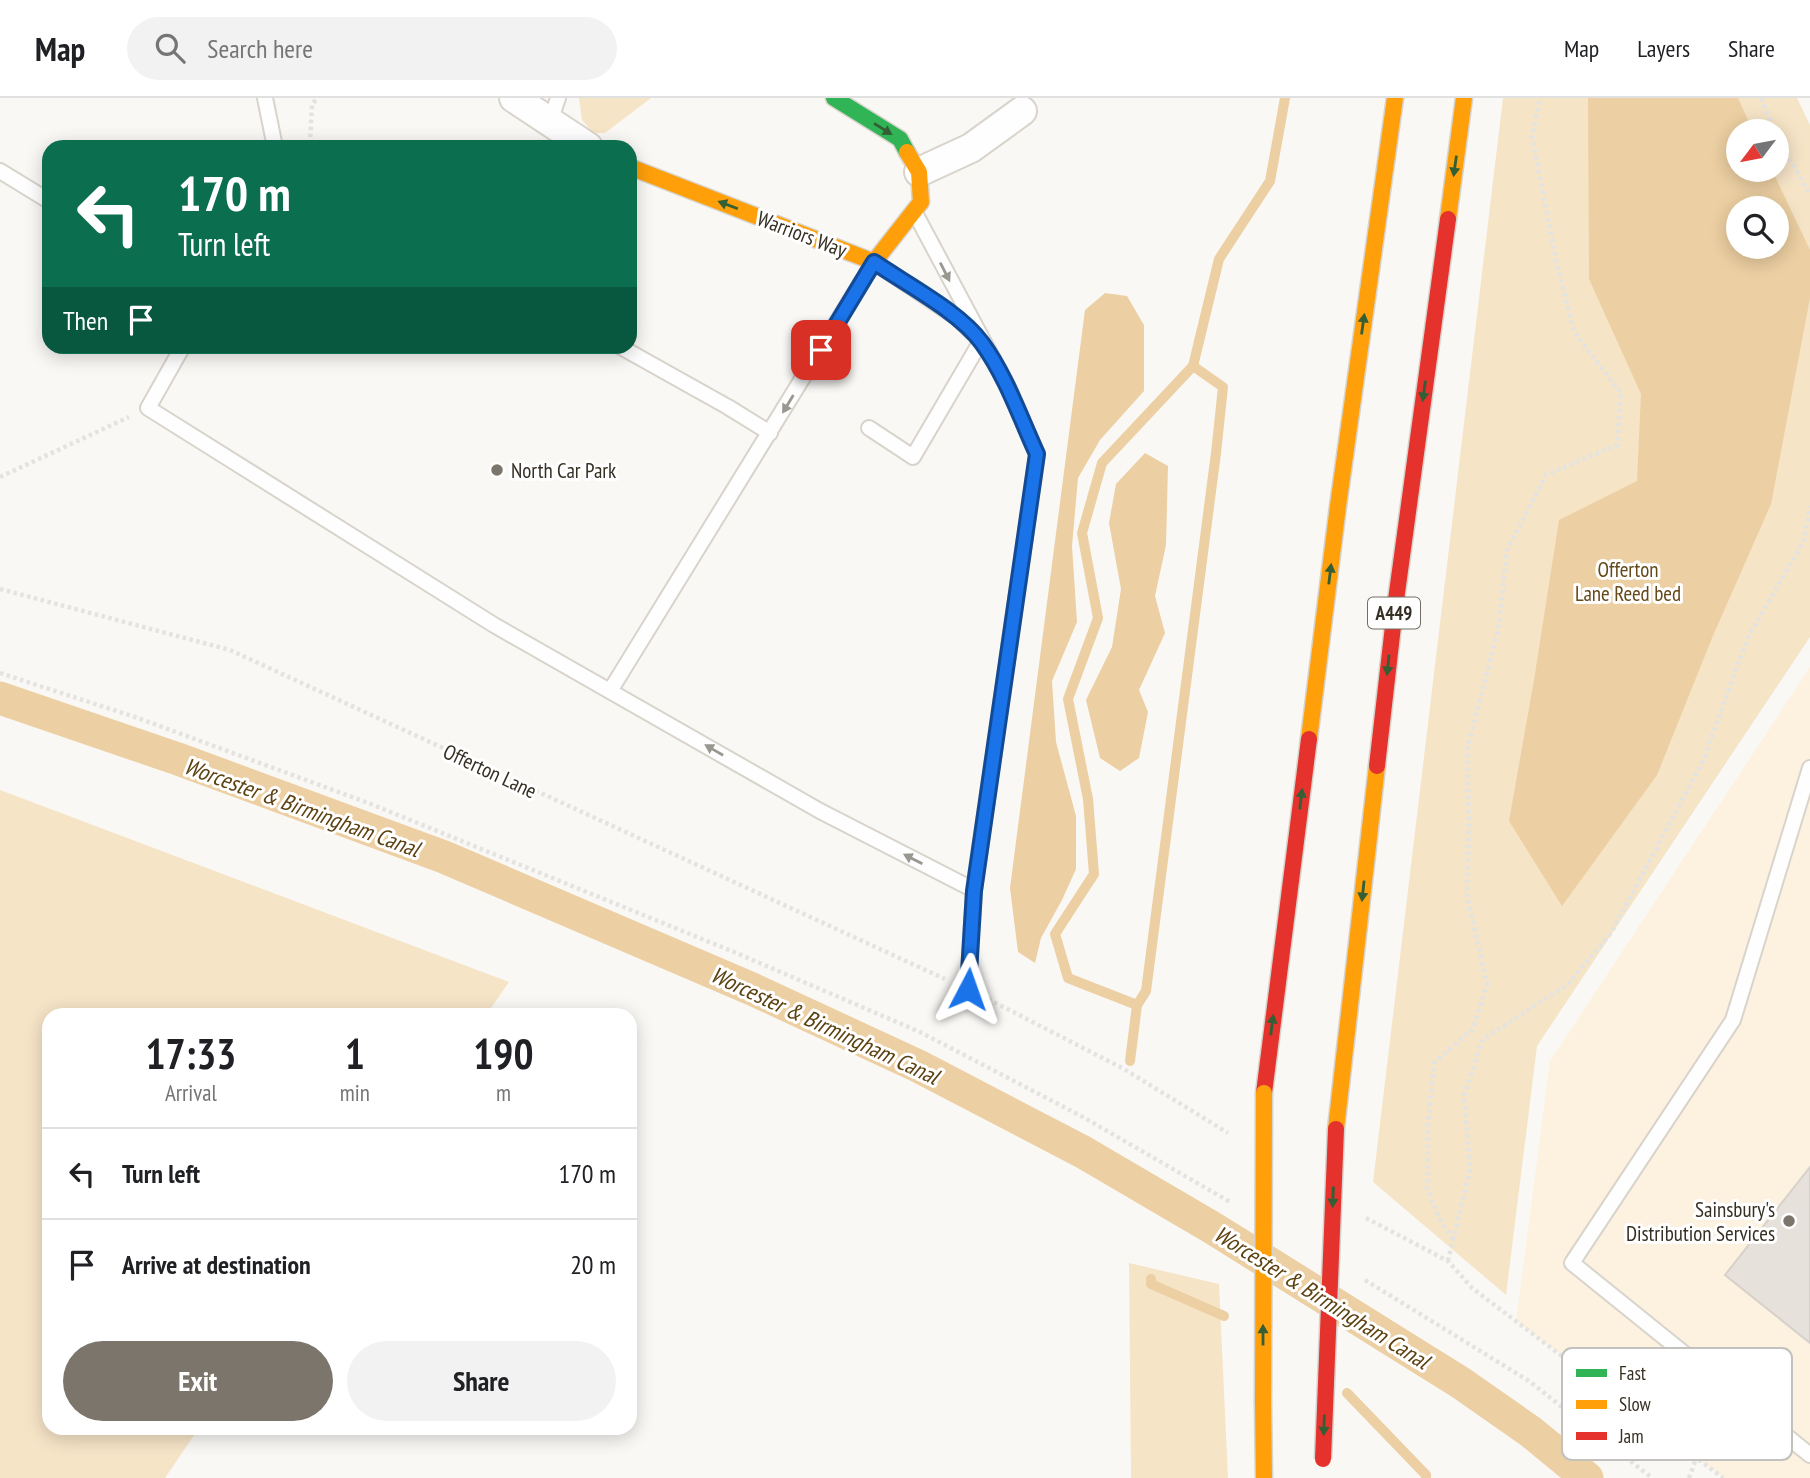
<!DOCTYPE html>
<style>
body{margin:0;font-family:"PT Sans Narrow",sans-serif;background:#f2f2f2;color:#202124;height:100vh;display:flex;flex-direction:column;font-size:26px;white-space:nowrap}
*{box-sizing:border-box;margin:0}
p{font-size:23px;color:#757577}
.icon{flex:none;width:38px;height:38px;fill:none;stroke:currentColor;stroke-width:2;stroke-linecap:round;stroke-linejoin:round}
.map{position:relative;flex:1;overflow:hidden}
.panel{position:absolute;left:42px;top:910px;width:595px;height:427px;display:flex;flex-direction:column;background:#fff;border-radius:21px;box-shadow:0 4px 18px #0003}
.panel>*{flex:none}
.hud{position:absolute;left:42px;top:42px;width:595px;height:214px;border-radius:21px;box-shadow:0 4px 18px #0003;background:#0b6e4f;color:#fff;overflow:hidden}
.needle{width:46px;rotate:238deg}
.controls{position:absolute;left:1726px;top:21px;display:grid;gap:14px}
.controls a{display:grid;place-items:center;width:63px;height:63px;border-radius:50%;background:#fff;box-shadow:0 4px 18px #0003;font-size:35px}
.pin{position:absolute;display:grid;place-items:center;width:60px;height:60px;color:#fff;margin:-30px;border-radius:14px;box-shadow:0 4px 10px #0006}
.me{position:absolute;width:77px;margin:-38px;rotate:4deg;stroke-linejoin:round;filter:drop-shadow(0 0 5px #0008)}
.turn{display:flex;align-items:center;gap:24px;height:147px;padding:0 21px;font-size:32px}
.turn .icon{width:91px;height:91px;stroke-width:2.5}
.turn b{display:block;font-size:49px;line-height:60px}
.then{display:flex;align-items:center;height:66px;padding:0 21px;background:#0003;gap:14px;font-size:26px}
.eta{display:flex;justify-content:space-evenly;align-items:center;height:119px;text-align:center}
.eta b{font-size:42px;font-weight:700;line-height:49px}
.action{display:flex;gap:14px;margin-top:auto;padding:14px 21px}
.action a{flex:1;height:80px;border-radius:42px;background:#7b756c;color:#fff;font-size:28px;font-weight:700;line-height:80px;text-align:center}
.action a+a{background:#f2f2f2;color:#202124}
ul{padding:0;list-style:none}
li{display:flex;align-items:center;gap:21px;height:91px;padding:0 21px;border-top:2px solid #e0e0e0}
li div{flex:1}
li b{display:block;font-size:26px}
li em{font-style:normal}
header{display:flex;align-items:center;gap:42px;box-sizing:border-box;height:98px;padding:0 35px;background:#fff;border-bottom:2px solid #e0e0e0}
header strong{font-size:33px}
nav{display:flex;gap:38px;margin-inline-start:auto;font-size:24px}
.search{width:490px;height:63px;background:#f2f2f2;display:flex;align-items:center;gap:18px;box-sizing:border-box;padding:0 24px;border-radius:38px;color:#757577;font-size:26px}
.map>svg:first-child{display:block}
</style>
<header>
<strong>Map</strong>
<div class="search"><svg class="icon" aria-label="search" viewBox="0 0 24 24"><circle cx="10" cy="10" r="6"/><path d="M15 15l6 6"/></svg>Search here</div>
<nav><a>Map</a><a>Layers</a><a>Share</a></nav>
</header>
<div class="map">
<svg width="1810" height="1380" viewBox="0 0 1810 1380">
<rect width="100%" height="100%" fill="#faf8f5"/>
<path fill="#fdf1e0" d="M1810,569V1380H1723L1516,1223L1550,963Z"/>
<g fill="#f6e4c7" fill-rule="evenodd">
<path d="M579,0H651L605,35H593L582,22Z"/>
<path d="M1503,0H1797L1810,27V539L1537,948L1506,1197L1373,1084ZM1738,33H1776V72H1738ZM1738,110H1776V149H1738Z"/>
<path d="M0,692L509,884L486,917H49V1330H199L165,1380H0Z"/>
<path d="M1129,1165L1219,1186L1228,1380H1131Z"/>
</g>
<g fill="#eccfa2" fill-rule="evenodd">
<path d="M1588,0H1738L1753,33H1738V72H1772L1810,152V200L1771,406L1712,540L1657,677L1562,808L1509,723L1534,582L1559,422L1637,383L1641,296L1589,181ZM1738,110H1776V149H1738Z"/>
<path d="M1105,195L1127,198L1144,227V293L1100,342L1078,380L1072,448L1077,524L1052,583L1056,644L1076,718V771L1062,802L1041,840L1035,865L1018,854L1010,790L1085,212Z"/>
<path d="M1145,355L1168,368L1166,447L1155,498L1165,535L1139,592L1148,614L1139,660L1120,673L1100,660L1086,602L1112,549L1121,491L1109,425L1116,386Z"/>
</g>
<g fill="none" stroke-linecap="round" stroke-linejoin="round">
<g stroke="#eccfa2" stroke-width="10">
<path d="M1137,907L1146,893L1216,355L1223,289L1193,268"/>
<path d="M1130,963L1137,907L1068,880L1055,836L1094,776L1088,701L1068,601L1098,520L1082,435L1102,365L1193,268L1219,161L1270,83L1285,0"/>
<path d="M1151,1181V1186L1224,1218"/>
<path d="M1347,1295L1426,1377V1380"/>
</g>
<path stroke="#eccfa2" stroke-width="33" d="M0,600L178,661L444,759L752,891L918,968L1083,1054L1211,1129L1461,1285L1531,1334L1587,1380"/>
</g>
<path fill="#e6e1da" stroke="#d6d1ca" stroke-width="2" d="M1810,1069V1245L1725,1177Z"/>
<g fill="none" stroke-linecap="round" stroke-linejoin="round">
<g stroke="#d8d4cc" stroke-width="18">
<g id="lane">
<path d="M265,0L275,49"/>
<path d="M550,24L558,0"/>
<path d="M0,73L49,103"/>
<path d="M915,115L1009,291L1037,356L974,792L968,891"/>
<path d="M183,248L148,310L494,527L820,713L974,792"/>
<path d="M619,248L728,309L770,335"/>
<path d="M869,330L913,359L981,243"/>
<path d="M610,593L874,164L956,219L973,235"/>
<path d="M1810,670L1733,922L1572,1165L1810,1357"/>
</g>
</g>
<g stroke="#d8d4cc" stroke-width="32">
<g id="street">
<path d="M514,0L588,49"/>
<path d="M919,74L971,50L1022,13"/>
</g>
</g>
<g stroke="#d8d4cc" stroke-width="19">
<path id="fast" d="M834,0L900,41L907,54"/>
</g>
<g stroke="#d8d4cc" stroke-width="19">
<g id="slow">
<path d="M630,69L874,164L921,104L919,74L907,54"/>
<path d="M1448,121L1464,0"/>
<path d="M1309,641L1338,408L1395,0"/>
<path d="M1336,1031L1377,668"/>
<path d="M1263,1305L1264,1380"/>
</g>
</g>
<g stroke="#d8d4cc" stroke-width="19">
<g id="jam">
<path d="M1377,668L1396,502L1448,121"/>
<path d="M1264,995L1309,641"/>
</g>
</g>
<g stroke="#e3e3e1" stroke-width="4.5" stroke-dasharray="3.5 3.5" stroke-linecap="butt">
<path d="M1761,0L1775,33"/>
<path d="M1776,36L1810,97"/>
<path d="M295,45H310L312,6L318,0"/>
<path d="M0,379L129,319"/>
<path d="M0,491L230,552L945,881"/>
<path d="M0,575L138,620L371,706L734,854L920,934L1083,1019L1230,1104"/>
<path d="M988,901L1124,971L1228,1035"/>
<path d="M1366,1120L1448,1163L1472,1190L1723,1380"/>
<path d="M1453,1141L1441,1124L1427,1091L1428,1027L1434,965L1473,931L1487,886L1467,798L1469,723L1467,651L1498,533L1507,452L1546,377L1617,347L1621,295L1574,234L1556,162L1532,39L1540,0"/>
<path d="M1448,1163L1470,1071L1464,997L1483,941L1567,887L1611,835L1703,663L1747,541L1804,443L1810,408"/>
<path d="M1365,1182L1529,1283L1652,1380"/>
<path d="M1689,1380L1697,1358"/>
</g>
<use href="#lane" stroke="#fefefe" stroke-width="14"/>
<use href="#street" stroke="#fefefe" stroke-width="28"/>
<use href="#fast" stroke="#30b455" stroke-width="16"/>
<use href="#slow" stroke="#ff9f0a" stroke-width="16"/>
<use href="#jam" stroke="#e5322d" stroke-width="16"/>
<g stroke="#d5d3cf" stroke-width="19" stroke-linecap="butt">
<path id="slow-bridge" d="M1263,1305L1264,995"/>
</g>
<g stroke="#d5d3cf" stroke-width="19" stroke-linecap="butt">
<path id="jam-bridge" d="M1323,1361L1336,1031"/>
</g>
<use href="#slow-bridge" stroke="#ff9f0a" stroke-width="16"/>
<use href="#jam-bridge" stroke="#e5322d" stroke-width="16"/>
</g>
<defs><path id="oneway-solid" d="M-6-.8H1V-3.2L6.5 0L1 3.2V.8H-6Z" transform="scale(1.75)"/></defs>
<g fill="#345e34">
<use href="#oneway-solid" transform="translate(883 31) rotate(32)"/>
<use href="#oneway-solid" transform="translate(1455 68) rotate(98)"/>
<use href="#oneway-solid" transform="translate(728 107) rotate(-159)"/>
<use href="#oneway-solid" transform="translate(1363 226) rotate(-82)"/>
<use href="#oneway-solid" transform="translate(1424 293) rotate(98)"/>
<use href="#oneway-solid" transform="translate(1330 476) rotate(-83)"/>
<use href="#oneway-solid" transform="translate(1388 567) rotate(96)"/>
<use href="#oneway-solid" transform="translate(1301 701) rotate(-83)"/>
<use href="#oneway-solid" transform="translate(1363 793) rotate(96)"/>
<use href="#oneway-solid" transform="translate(1272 927) rotate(-83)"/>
<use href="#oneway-solid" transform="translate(1333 1099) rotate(92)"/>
<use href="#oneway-solid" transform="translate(1263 1237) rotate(-90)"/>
<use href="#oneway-solid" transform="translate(1324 1327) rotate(92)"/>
</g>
<g fill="#9a9690">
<use href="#oneway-solid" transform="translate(945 174) rotate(63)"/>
<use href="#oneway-solid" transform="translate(788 306) rotate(121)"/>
<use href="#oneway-solid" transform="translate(714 652) rotate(-150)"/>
<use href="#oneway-solid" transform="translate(913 761) rotate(-153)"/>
</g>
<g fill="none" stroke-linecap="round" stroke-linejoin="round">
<g stroke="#114b97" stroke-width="18">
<path id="route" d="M821,252L874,164C906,186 960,214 982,245C1006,278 1020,319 1037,356L974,793L968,891"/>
</g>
<use href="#route" stroke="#1a73e8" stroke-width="12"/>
</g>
<g fill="#7b756c" stroke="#fff" stroke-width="2.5">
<circle cx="497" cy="372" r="7"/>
<circle cx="1789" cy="1123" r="7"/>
</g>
<g text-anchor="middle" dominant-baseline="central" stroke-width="6" stroke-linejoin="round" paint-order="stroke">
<rect fill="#fff" stroke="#726d65" stroke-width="2" x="1368" y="499.5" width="52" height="31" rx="5"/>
<g font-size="19" font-weight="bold" fill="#362f23">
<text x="1394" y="515">A449</text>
</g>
<g font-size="21" fill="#362f23" stroke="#fff">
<text transform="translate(802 136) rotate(21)">Warriors Way</text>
<text transform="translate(490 673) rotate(25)">Offerton Lane</text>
</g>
<g font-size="21" fill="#362f23" stroke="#fff" text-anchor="start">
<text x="511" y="372">North Car Park</text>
<text x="1775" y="1111" text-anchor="end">Sainsbury's<tspan x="1775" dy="24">Distribution Services</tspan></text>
</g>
<g font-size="21" fill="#644919" stroke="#fff">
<text x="1628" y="471">Offerton<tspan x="1628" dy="24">Lane Reed bed</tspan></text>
</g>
<g font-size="23" font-style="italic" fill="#5d4211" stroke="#fff">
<text transform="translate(302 709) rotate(20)">Worcester &amp; Birmingham Canal</text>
<text transform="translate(825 927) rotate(25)">Worcester &amp; Birmingham Canal</text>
<text transform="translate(1322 1199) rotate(32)">Worcester &amp; Birmingham Canal</text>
</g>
</g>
<rect x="1562" y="1250" width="230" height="112" rx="10" fill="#fff" stroke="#c3c1bd" stroke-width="2"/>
<rect x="1576" y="1271" width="31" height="8" fill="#30b455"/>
<rect x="1576" y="1302" width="31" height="9" fill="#ff9f0a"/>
<rect x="1576" y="1334" width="31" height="8" fill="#e5322d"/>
<g font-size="19" fill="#362f23">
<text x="1619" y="1282">Fast</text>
<text x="1619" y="1313">Slow</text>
<text x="1619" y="1345">Jam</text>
</g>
</svg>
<div class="controls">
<a><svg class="needle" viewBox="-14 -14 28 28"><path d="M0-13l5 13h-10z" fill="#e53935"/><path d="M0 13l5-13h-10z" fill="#757577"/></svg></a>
<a><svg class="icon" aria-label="search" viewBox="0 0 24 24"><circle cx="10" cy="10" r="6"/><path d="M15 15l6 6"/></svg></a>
</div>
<div class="pin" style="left:821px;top:252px;background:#d93025"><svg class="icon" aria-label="arrive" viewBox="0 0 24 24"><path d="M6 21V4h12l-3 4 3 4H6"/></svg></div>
<svg class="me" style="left:968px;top:891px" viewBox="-20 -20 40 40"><path d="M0-17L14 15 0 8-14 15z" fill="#1a73e8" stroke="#fff" stroke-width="4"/></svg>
<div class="hud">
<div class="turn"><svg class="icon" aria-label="left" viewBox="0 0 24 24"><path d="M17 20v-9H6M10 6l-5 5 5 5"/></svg><div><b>170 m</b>Turn left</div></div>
<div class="then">Then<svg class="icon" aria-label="arrive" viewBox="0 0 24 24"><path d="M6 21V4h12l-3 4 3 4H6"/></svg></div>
</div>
<section class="panel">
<div class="eta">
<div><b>17:33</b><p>Arrival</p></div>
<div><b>1</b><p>min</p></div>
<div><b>190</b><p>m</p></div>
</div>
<ul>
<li><svg class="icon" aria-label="left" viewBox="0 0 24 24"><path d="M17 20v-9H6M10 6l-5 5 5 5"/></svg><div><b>Turn left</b></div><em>170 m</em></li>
<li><svg class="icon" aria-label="arrive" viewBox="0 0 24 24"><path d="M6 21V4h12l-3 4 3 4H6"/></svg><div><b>Arrive at destination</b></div><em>20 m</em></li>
</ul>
<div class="action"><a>Exit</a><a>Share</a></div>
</section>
</div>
